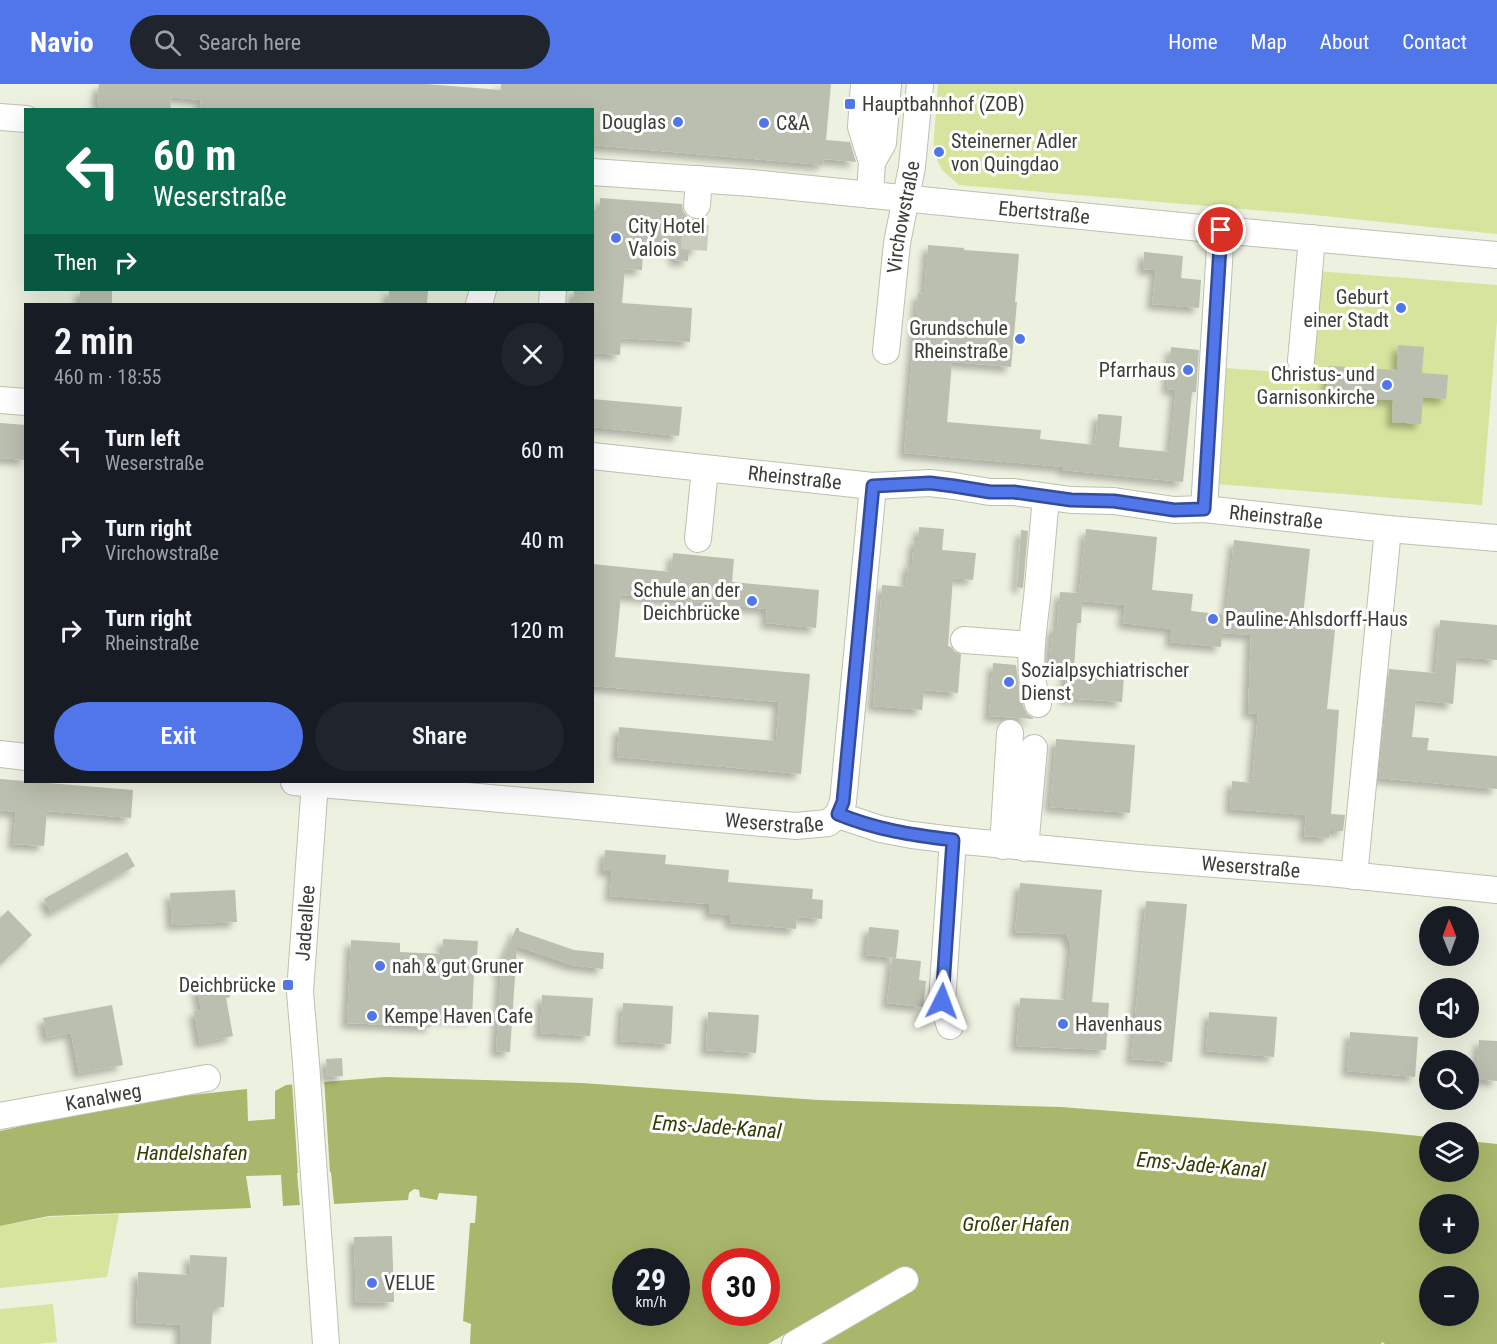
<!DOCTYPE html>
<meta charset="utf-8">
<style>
body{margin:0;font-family:"Roboto Condensed",sans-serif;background:#20242c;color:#f1f3f6;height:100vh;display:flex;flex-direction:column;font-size:22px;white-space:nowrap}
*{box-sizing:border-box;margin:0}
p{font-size:20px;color:#9ea1a6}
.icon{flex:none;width:33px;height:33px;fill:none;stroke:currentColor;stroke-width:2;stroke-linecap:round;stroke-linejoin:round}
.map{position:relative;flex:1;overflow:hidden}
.details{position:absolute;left:24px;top:219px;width:570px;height:480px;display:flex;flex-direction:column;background:#171b24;border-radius:0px;box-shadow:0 6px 24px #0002}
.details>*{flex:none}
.banner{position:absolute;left:24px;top:24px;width:570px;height:183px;border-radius:0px;box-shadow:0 6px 24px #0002;background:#0b6e4f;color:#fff;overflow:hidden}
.needle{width:39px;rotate:359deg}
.fabs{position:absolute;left:1419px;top:822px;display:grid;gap:12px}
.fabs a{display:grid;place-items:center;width:60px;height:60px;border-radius:50%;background:#171b24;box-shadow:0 6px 24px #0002;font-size:30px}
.speed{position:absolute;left:612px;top:1164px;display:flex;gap:12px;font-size:30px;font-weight:700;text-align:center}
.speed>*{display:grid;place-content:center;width:78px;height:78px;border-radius:50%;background:#171b24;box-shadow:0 6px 24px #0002;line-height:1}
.speed small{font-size:15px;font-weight:400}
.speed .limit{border:9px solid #d22;background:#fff;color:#111}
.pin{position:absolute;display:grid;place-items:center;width:51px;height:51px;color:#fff;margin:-26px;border:3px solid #fff;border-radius:50%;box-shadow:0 2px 6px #0007}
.me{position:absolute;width:66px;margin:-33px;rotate:3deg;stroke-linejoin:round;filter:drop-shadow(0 0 4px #0008)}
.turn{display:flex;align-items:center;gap:21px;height:126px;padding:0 30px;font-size:27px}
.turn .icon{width:78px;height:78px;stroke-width:2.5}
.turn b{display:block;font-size:42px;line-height:51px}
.then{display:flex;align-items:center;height:57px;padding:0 30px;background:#0003;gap:12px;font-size:22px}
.round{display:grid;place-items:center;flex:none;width:63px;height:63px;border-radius:32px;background:#20242c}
.head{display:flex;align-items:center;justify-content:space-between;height:102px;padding:0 30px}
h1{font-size:36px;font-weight:600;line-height:45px}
.primary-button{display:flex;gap:12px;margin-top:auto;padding:12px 30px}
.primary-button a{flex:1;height:69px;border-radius:36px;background:#5176ea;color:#fff;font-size:24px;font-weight:600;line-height:69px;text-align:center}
.primary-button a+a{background:#20242c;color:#f1f3f6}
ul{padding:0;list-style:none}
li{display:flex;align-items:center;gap:18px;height:90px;padding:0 30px}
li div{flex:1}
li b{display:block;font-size:22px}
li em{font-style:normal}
header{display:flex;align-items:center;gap:36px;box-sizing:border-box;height:84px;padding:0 30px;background:#5176ea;color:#fff}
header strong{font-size:28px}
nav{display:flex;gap:33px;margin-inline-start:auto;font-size:21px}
.search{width:420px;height:54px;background:#20242c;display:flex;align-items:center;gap:15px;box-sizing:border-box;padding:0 21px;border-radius:33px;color:#9ea1a6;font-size:22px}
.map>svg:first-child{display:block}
</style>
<header>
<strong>Navio</strong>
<div class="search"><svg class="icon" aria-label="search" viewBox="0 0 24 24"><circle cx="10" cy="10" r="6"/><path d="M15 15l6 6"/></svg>Search here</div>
<nav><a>Home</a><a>Map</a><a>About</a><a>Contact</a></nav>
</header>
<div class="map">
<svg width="1497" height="1260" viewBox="0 0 1497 1260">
<defs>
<filter id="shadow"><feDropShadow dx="-5.5" dy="5.5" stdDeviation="3" flood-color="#0004"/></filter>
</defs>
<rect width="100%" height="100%" fill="#edf1e0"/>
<g fill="#d6e49d">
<path d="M938,0H1497V150L1314,131L959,101L942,86L933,67Z"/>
<path d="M1316,187L1497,201V236L1482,421L1216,400L1225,284L1308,290Z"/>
<path d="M119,1130L107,1193L0,1204V1142L49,1133Z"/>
<path d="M53,1220L57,1258L36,1260H0V1225Z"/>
</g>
<path fill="#a9b76c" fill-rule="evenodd" d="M385,993L582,999L818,1016L1061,1023L1369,1047L1429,1053L1430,1088H1468L1469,1057L1497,1060V1260H1385L1382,1258L1381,1260H821L912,1207L898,1185L768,1260H470L471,1240L463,1237L470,1139H475L477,1112L439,1109L437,1116L420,1113L419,1106L414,1105L409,1109L408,1116L334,1120L331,1088L297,1089L300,1121L283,1122L281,1091L246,1092L251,1124L49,1132L0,1142V1047L127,1018L247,1005L248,1037L275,1035V1007L286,1001ZM1430,1120H1468V1160H1430ZM626,1178H676V1228H626ZM716,1178H766V1228H716ZM1430,1192H1468V1232H1430Z"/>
<path fill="#edf1e0" d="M324,994L332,1121L329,1091L300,1092L303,1121L300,1122L292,998Z"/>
<g fill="#bbbfaf" filter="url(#shadow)">
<path d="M99,0H426L501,6V0H831L826,56L850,58L856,78L824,75L823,81L592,61V26H200L201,16L170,13L171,26H100L97,13Z"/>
<path d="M600,114L682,120L683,127L688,133L695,136L699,135L697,166H689L688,177L674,176V166L643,164L642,186L625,185L622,219L692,224L690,258L621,254L620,271L592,269V220H573L574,206H592V126H600Z"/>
<path d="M928,161L964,164V166L1019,170L1015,218H1017L1011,283L952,278L947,338L1041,346L1040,355L1095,361L1098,330L1122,332L1119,363L1170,368L1176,306L1167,305L1171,263L1199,266L1196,308H1192L1183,398L1063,386L1064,383L904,369L918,209L924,210Z"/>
<path d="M1144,168L1183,172L1181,194L1201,196L1199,224L1152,220L1156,186L1143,185Z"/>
<rect x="80" y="206" width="32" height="14"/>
<path d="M389,206H428L427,220H388Z"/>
<path d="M1398,261L1424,263L1422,289L1448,291L1446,315L1423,313L1421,340L1392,338L1393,316L1327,312L1329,282L1397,286Z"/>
<path d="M592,315L682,323L679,352L592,343Z"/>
<path d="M0,339L26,341V376L0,374Z"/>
<path d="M919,443L944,445L942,466L976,469L973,496L953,494L948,562L951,563L955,568L961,570L958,609L924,606L922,626L873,622L882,501L906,503L908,480H912L914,456H918Z"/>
<path d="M1086,445L1157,453L1152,506L1193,510L1191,527L1226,531L1234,456L1310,465L1302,542L1335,546L1327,625L1339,626L1331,730L1345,731L1343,747H1330L1329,754L1304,752L1306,731L1230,725L1232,697L1252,699L1258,630L1248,629L1251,551L1222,549L1221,563L1170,558L1172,545L1123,539L1125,521L1082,517L1081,539H1077L1074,584L1104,586L1105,578L1125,580L1122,618L1064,614L1067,584L1049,583L1053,543H1057L1060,508L1079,509Z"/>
<path d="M1021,446L1028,447L1023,504L1017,503Z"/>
<path d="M673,469L734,475L732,498L819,506L816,544L766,539L767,525L621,511L615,573L810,590L801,690L617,673L619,643L776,657L779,618L592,602V480L671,488Z"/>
<path d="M1440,536L1497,541V576L1457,573L1453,620L1416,616L1412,653L1429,654L1427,666L1497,672V705L1379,694L1389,585L1435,589Z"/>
<path d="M993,579L1016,581L1020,610L1024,624L1027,630L1033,634V635L989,632Z"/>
<path d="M1056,655L1135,661L1130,729L1050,723Z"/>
<path d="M0,695L133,706L131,734L47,727L44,762L13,760L16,728L0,726Z"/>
<path d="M605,766L666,771L665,780L729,786L728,798L813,805L812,815L823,816L822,835L797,833L796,845L730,839V831L709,829V820L610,812L612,787H603Z"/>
<path d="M127,768L135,782L52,829L44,815Z"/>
<path d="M1020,799L1102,806L1092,918L1109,919L1106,966L1016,962L1020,914L1066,916L1071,861L1066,850L1015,848Z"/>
<path d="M235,806L237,838L172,841L170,809Z"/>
<path d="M1146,817L1187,820L1172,978L1131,975Z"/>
<path d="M8,826L32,851L0,881V834Z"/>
<path d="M869,843L899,846L896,874L866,871Z"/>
<path d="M516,844H519V847L574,866L604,869L603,885L572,881L517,862L510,968L496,967L501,889L498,888Z"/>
<path d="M443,855L478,857L476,887H474L472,936L432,934L431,943L347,939L351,856L400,859V868L442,870Z"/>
<path d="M892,874L921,877L919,896L926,897L923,923L887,919Z"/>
<path d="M227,897L230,913L226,914L233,952L200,959L194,927L201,926L197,903Z"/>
<path d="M542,911L593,914L590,952L540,949Z"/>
<path d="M623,919L673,922L671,960L620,957Z"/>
<path d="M112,921L123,981L79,989L71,949L47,954L43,934Z"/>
<path d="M708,928L759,931L756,969L706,966Z"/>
<path d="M1209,928L1277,933L1274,973L1206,967Z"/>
<path d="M1350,948L1418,953L1415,993L1347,987Z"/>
<path d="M1479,956L1497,957V997L1476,995Z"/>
<path d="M342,974L343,992L327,993L326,975Z"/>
<path d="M392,1152L394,1218L356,1219L354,1153Z"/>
<path d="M190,1171L227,1173L224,1223H213L211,1260H180V1241L136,1238L138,1188L189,1191Z"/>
</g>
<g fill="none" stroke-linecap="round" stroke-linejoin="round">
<path stroke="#cacdbe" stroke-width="26" stroke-dasharray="26 13" stroke-linecap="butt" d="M694,166L697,121"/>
<g stroke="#bdc0b0" stroke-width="28">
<g id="minor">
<path d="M864,0L861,43L872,78L870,111"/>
<path d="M0,33L26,35"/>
<path d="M872,78L883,59L888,0"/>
<path id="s1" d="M592,88L752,99L1221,146L1497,171"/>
<path d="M697,121L699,95"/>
<path d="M479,220L483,206"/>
<path d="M552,220L553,206"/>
<path id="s2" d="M886,267L897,159L912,83L920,0"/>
<path d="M1301,277L1312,154"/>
<path d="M0,316L26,318"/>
<path id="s3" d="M592,372L873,402L930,399L954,402L990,408H1014L1071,416L1114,417L1174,426L1204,425L1388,445L1497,454"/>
<path d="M1204,425L1221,146"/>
<path d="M698,455L705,385"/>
<path d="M964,556L1032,561"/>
<path d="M1038,620C1026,586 1033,549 1037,514C1040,481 1043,447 1046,413"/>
<path d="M0,670L26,673"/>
<path id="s4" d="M294,698L479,713L796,742L828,739L838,731L843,718L873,402"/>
<path d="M315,698L300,908L306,979L326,1260"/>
<path id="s5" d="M838,731L880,745L912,751L953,756L1140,774L1329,789L1497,806"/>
<path d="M1003,762L1010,649"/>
<path d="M1025,764L1034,664"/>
<path d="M1354,792L1388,445"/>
<path d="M950,942L942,917L953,756"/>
<path id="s6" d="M0,1032L207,994"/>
<path d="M795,1260L905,1196"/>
</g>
</g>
<use href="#minor" stroke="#fff" stroke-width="26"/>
</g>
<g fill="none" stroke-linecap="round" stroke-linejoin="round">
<g stroke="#354d98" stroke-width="15">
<path id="route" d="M942,917L953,756C912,751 877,746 838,730L843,718L873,402L930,399L954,402L990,408H1014L1071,416L1114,417L1174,426L1204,425L1221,146"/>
</g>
<use href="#route" stroke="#5176ea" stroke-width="10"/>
</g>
<g fill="#5176ea" stroke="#fff" stroke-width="2">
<rect x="844" y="14" width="12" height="12" rx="3"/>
<circle cx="678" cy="38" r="6"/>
<circle cx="764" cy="39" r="6"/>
<circle cx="939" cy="68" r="6"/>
<circle cx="616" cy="154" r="6"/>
<circle cx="1401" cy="224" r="6"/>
<circle cx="1020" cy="255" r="6"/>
<circle cx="1188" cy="286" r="6"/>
<circle cx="1387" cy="301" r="6"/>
<circle cx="752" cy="517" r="6"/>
<circle cx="1213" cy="535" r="6"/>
<circle cx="1009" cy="598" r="6"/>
<circle cx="380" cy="882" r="6"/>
<rect x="282" y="895" width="12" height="12" rx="3"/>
<circle cx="372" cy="932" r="6"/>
<circle cx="1063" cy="940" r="6"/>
<circle cx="372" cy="1199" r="6"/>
</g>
<g text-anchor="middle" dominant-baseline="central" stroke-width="6" stroke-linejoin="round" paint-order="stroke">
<g font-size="20" fill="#3c3e37" stroke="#fff" text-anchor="start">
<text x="862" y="20">Hauptbahnhof (ZOB)</text>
<text x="666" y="38" text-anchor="end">Douglas</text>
<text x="776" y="39">C&amp;A</text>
<text x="951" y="57">Steinerner Adler<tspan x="951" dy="23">von Quingdao</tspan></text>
<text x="628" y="142">City Hotel<tspan x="628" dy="23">Valois</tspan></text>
<text x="1389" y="213" text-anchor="end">Geburt<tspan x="1389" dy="23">einer Stadt</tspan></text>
<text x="1008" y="244" text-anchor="end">Grundschule<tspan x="1008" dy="23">Rheinstraße</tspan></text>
<text x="1176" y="286" text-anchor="end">Pfarrhaus</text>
<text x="1375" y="290" text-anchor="end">Christus- und<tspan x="1375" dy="23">Garnisonkirche</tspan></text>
<text x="740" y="506" text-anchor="end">Schule an der<tspan x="740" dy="23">Deichbrücke</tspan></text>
<text x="1225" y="535">Pauline-Ahlsdorff-Haus</text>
<text x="1021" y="586">Sozialpsychiatrischer<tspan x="1021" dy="23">Dienst</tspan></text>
<text x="392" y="882">nah &amp; gut Gruner</text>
<text x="276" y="901" text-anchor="end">Deichbrücke</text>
<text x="384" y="932">Kempe Haven Cafe</text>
<text x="1075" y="940">Havenhaus</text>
<text x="384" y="1199">VELUE</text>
</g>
<g font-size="20" fill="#3c3e37" stroke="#fff">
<text stroke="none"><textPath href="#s1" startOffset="454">Ebertstraße</textPath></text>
<text stroke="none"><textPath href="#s2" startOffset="135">Virchowstraße</textPath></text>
<text stroke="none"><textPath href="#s3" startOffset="204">Rheinstraße</textPath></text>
<text stroke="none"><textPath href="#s3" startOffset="688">Rheinstraße</textPath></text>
<text stroke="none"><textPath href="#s4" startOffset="482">Weserstraße</textPath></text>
<text stroke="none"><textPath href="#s5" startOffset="417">Weserstraße</textPath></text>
<text transform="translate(305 839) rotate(-86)">Jadeallee</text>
<text stroke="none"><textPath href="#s6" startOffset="105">Kanalweg</textPath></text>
</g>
<g font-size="21" font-style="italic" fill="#343c00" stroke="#fff">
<text transform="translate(717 1043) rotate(4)">Ems-Jade-Kanal</text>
<text x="192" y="1069">Handelshafen</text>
<text transform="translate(1201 1081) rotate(5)">Ems-Jade-Kanal</text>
<text x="1016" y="1140">Großer Hafen</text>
</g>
</g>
</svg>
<div class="fabs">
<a><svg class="needle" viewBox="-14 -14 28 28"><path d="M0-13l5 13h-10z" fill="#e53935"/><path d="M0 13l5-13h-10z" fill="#9ea1a6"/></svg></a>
<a><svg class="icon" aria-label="sound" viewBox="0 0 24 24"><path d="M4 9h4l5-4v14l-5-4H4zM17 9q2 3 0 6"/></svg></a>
<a><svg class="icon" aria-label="search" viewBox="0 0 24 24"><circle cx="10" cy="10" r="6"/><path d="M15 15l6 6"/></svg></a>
<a><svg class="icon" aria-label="layers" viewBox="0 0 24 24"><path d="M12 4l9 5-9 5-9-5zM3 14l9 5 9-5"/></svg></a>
<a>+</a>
<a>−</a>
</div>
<div class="speed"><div>29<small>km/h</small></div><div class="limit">30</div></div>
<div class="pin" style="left:1221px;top:146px;background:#d93025"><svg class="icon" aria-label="arrive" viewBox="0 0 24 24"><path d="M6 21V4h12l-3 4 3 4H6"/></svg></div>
<svg class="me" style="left:942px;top:917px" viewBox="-20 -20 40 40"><path d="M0-17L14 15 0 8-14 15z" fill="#5176ea" stroke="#fff" stroke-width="4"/></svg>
<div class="banner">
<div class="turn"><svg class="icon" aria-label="left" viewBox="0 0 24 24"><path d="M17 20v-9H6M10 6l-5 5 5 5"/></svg><div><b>60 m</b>Weserstraße</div></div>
<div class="then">Then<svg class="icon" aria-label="right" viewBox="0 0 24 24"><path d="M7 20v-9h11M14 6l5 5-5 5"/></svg></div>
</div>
<section class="details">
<div class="head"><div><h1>2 min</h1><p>460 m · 18:55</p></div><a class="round"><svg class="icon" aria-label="close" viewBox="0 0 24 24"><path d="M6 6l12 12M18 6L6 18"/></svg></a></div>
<ul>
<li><svg class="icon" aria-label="left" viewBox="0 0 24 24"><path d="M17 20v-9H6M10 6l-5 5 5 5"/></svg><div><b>Turn left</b><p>Weserstraße</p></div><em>60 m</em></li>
<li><svg class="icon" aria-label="right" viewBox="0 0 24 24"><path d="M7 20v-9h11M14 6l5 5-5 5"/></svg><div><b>Turn right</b><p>Virchowstraße</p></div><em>40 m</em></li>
<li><svg class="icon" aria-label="right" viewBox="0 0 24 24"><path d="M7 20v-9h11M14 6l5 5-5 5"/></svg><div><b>Turn right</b><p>Rheinstraße</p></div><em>120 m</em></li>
</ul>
<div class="primary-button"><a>Exit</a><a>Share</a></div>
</section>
</div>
